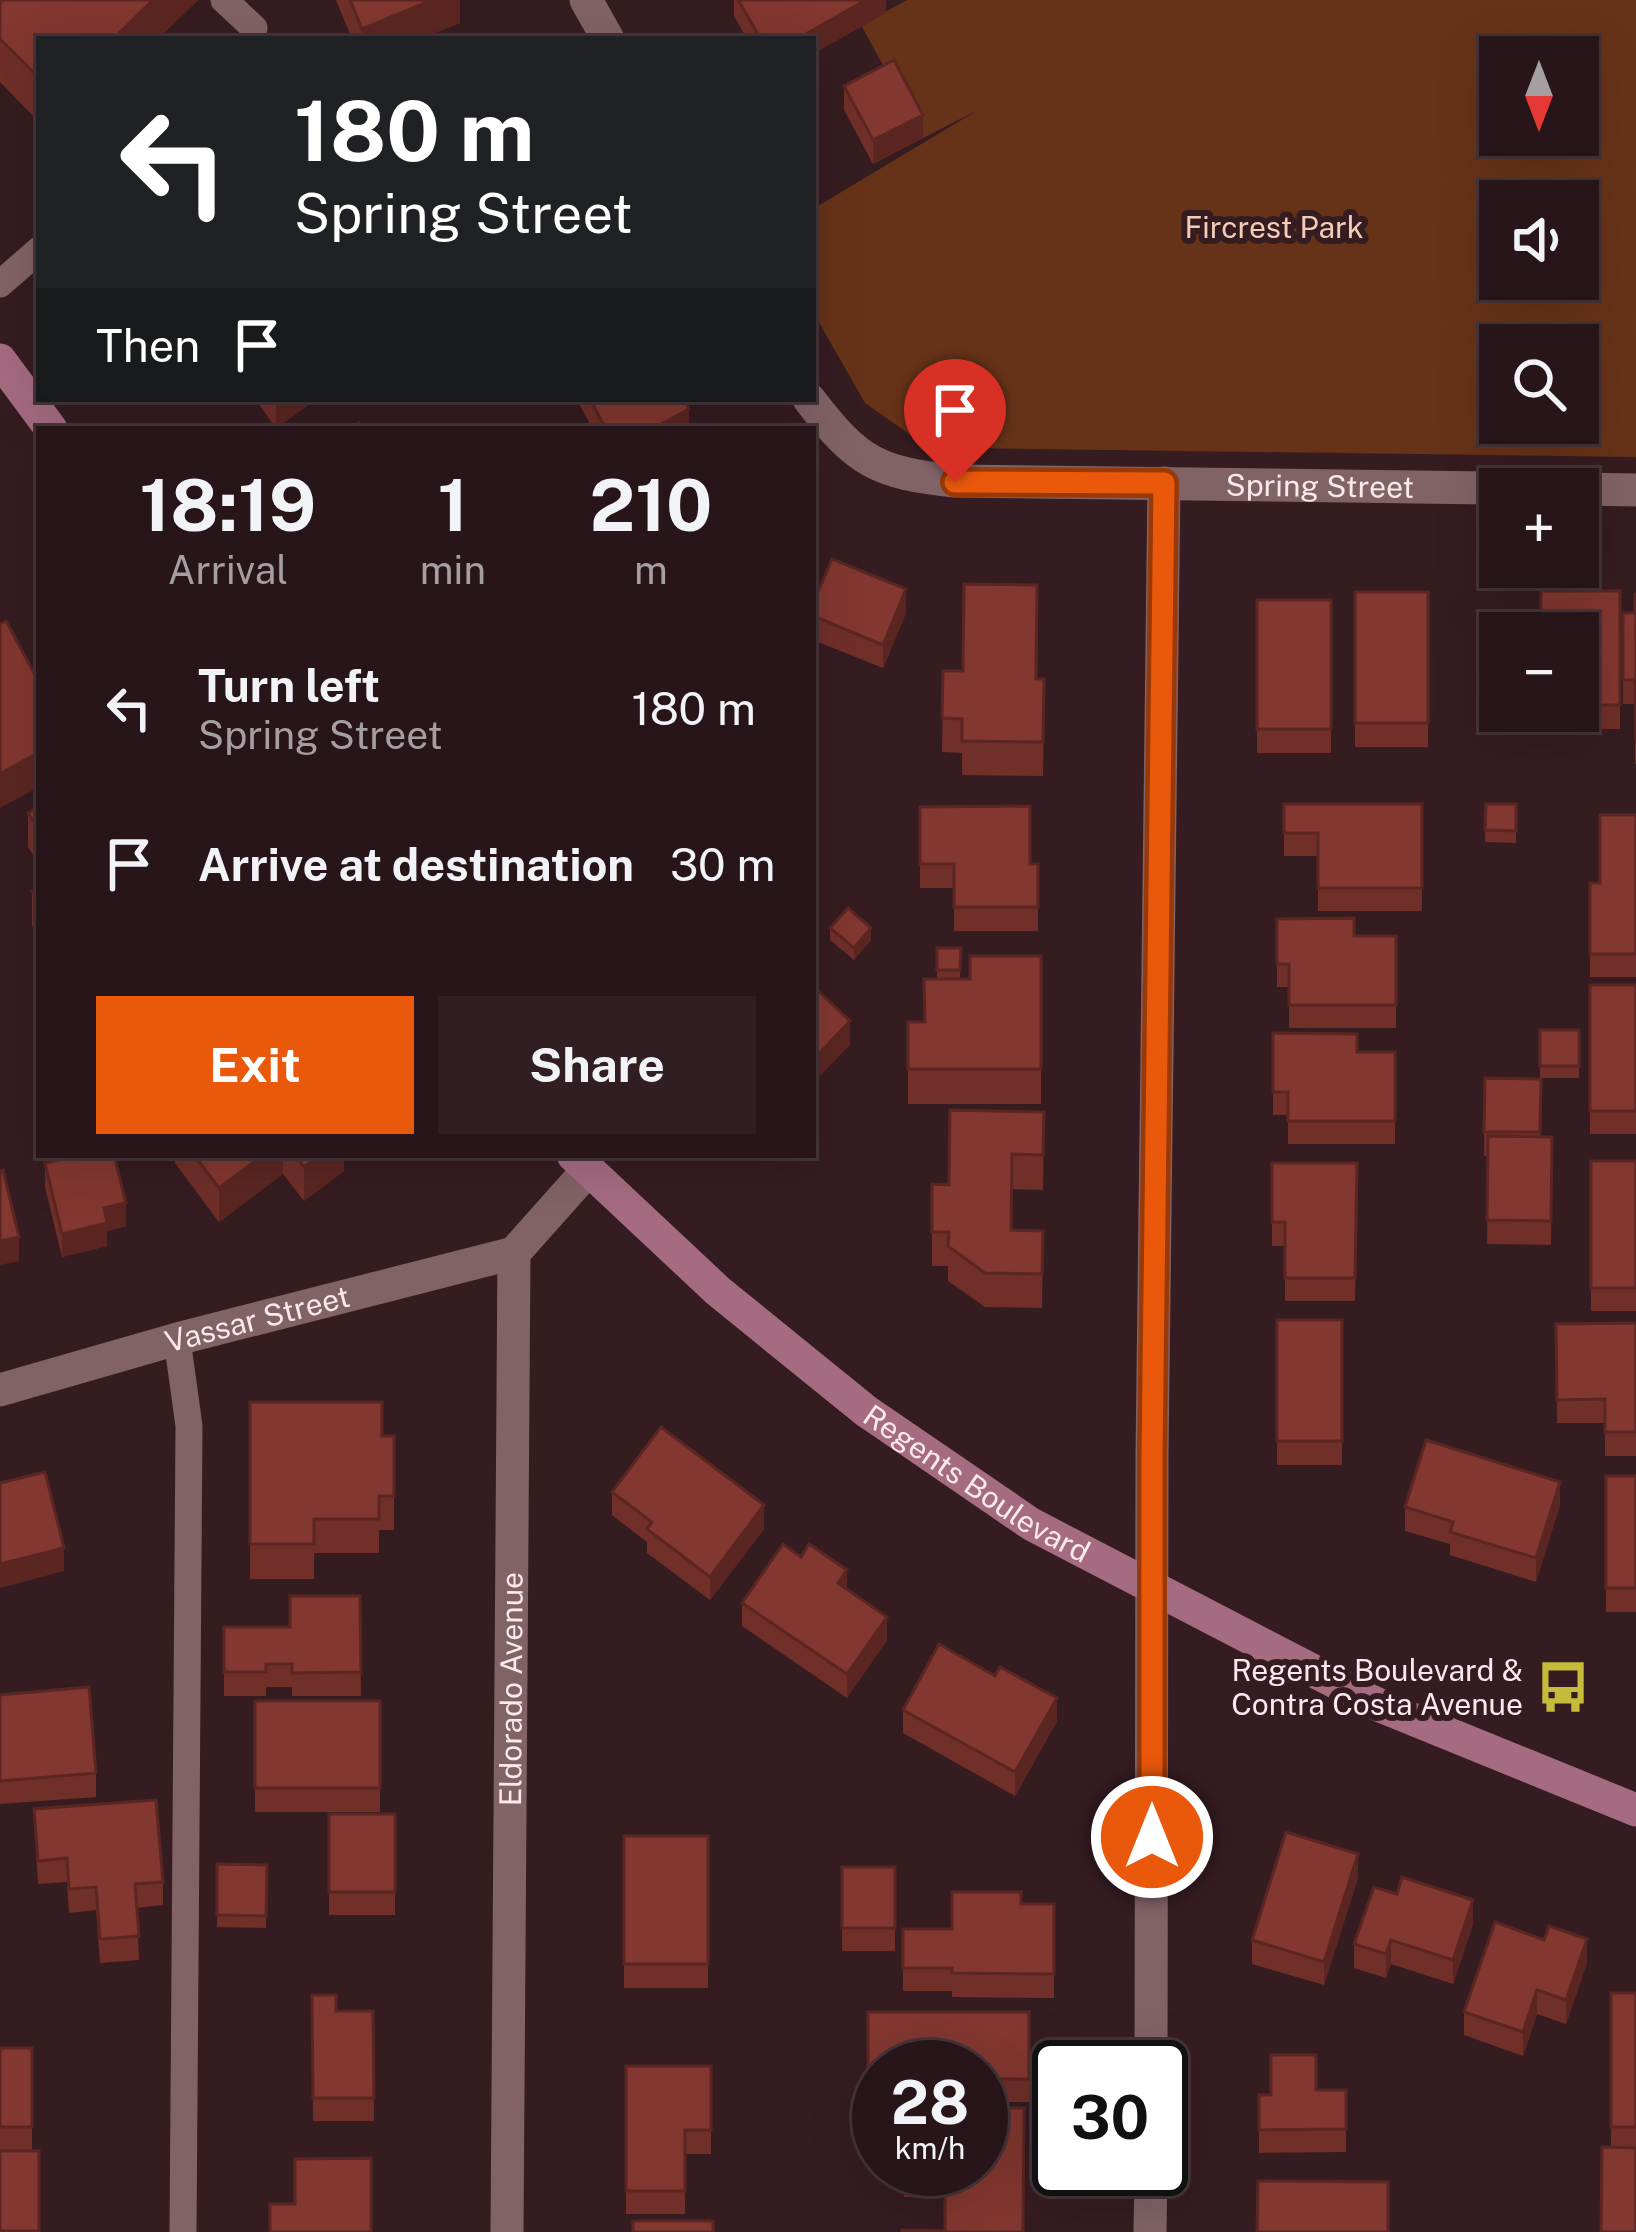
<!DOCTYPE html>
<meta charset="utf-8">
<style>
body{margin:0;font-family:"Public Sans",sans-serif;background:#301e22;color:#f1f3f6;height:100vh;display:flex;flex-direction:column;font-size:45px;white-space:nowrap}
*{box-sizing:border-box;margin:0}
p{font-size:39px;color:#a59fa2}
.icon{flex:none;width:66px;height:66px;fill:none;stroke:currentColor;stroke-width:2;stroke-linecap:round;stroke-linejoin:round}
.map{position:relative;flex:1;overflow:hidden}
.panel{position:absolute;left:36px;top:426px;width:780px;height:732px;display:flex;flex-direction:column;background:#281519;border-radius:0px;box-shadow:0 12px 48px #0002,0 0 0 3px #443438}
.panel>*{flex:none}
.top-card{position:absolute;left:36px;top:36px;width:780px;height:366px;border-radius:0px;box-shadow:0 12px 48px #0002,0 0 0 3px #443438;background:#202124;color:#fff;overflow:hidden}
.needle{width:78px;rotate:180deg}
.buttons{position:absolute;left:1479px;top:36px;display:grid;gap:24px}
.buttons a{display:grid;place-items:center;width:120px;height:120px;border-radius:0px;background:#281519;box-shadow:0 12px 48px #0002,0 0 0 3px #443438;font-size:60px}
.speed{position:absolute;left:852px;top:2040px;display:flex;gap:24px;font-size:60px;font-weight:700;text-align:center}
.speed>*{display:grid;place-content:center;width:156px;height:156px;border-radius:50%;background:#281519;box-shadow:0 12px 48px #0002,0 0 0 3px #443438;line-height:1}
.speed small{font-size:30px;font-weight:400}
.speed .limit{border:6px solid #111;border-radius:18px;background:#fff;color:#111}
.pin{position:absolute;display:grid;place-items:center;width:102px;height:102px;color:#fff;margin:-123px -51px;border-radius:50% 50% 50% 0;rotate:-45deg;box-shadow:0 0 12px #0007}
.pin .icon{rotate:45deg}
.me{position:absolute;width:132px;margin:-66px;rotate:0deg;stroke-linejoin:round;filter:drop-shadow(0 0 9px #0008)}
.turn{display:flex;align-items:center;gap:42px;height:252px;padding:0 60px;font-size:54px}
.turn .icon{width:156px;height:156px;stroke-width:2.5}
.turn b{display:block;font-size:84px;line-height:102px}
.then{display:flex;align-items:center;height:114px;padding:0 60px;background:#0003;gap:24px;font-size:45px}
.eta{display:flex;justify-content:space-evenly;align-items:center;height:204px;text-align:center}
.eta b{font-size:72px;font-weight:700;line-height:84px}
.primary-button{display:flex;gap:24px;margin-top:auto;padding:24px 60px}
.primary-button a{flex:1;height:138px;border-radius:0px;background:#ea580c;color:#fff;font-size:48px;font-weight:700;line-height:138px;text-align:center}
.primary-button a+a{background:#301e22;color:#f1f3f6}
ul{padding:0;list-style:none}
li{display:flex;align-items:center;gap:36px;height:156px;padding:0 60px}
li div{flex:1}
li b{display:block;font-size:45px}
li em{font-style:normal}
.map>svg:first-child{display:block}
</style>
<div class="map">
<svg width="1636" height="2232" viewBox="0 0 1636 2232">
<rect width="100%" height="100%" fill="#351c21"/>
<path fill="#673318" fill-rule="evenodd" d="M907,0H1636V457L962,448L912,436L865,403L813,312V209L978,110L923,138L861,25ZM1500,57H1578V135H1500ZM1500,201H1578V279H1500ZM1500,345H1578V423H1500Z"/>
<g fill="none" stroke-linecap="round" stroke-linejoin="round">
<g stroke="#816267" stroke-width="27">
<path d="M224,0L254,28"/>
<path d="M0,284L39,250"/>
<path d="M177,1339L189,1426L183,2232"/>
</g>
<g stroke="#816267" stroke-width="33">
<path d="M586,0L608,39"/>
<path id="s1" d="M809,399C857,462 877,473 955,481L1573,489"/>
<path d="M1578,489L1636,490"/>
<path id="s2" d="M0,1390L177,1339L514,1253"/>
<path d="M1151,2067L1152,1456L1164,483"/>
<path id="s3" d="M507,2232L514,1253L587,1171"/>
<path d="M1150,2232L1151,2169"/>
</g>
<g stroke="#a56b81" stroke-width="33">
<path d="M0,360L51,429"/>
<path id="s4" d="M573,1155L718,1291L866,1411L1031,1524L1383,1707L1636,1810"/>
</g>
</g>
<g fill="#702f29">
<path d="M0,0H198L158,39H39V122L0,82Z"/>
<path d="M336,0H460V23L420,39H352Z"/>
<path d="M734,0H886V13L813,39H747L734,16Z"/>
<path d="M844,86L923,138L873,164L844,110Z"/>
<path d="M255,399H317L276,428Z"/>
<path d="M576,399H684L689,429H593Z"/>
<path d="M1620,591V729H1541V711H1578V633Z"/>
<rect x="1355" y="592" width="73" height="155"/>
<path d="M1636,594V764H1635V704H1623V613H1635Z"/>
<rect x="1257" y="600" width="74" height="153"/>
<path d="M813,604L906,613L883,668L813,640Z"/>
<path d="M943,671L1044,679L1043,776L962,775V753L942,752Z"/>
<path d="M1284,804H1422V911H1318V856H1284Z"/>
<path d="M1486,804H1516V843L1485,842Z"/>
<path d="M39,806V864L28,847V813Z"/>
<path d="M920,807L1030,864H1038V931H954V888H920Z"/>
<path d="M1636,815V977H1590V883H1600Z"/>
<path d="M39,887V937L32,926V891Z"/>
<path d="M1277,919L1354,936H1396V1028H1289V987H1277Z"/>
<path d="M830,928L871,940L854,960L830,940Z"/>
<path d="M937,948H961L960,979H970L1041,956V1104H908V1022H924L937,979Z"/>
<rect x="1590" y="985" width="46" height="149"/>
<rect x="1540" y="1030" width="39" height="48"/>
<path d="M1273,1033L1357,1052H1395V1144H1288V1115H1273Z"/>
<path d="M1485,1078L1541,1079L1540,1137H1552L1551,1245L1487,1244L1488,1156H1484Z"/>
<path d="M1044,1112L1043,1190L1012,1189V1230L1043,1231L1042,1308L985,1307L948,1281V1266H932V1232L949,1185Z"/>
<path d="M175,1155H344V1171L304,1201L283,1174L219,1222L175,1163Z"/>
<rect x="1591" y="1161" width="45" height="150"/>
<path d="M45,1163L126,1226L107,1231V1246L62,1257L45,1187Z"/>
<path d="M1272,1163H1357L1355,1301H1285V1246H1272Z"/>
<rect x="1277" y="1320" width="65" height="145"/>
<path d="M1636,1323V1456H1605V1423H1557L1556,1324Z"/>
<path d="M250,1402L382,1436H394V1530H379V1553H314V1579H250Z"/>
<rect x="1606" y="1476" width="30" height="136"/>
<path d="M612,1492L764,1529L710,1600L647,1553V1542L612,1515Z"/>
<path d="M1560,1505L1536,1582L1450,1555V1544L1405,1531V1507Z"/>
<path d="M847,1590L887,1640L847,1698L742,1626V1603Z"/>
<path d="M360,1596L361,1696H292V1687H266V1696H224V1627H290Z"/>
<path d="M0,1695L96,1773V1797L0,1804Z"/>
<rect x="255" y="1701" width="125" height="111"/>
<path d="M903,1710L1057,1721L1015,1796L903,1733Z"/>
<path d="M34,1809L163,1882V1905L137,1908L139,1960L100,1963L96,1910L69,1913L67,1882L38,1884Z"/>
<rect x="329" y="1814" width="66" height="101"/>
<rect x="624" y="1836" width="84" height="152"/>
<path d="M217,1864L267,1865L266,1928L217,1927Z"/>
<rect x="842" y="1867" width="53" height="84"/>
<path d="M1358,1878L1324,1985L1252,1964V1940Z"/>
<path d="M1397,1894L1473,1924L1453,1984L1391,1964L1386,1978L1354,1968V1944Z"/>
<path d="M1021,1904H1054V1998L952,1997V1991H903V1929H952Z"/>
<path d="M1587,1963L1566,2024L1537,2014L1523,2056L1464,2035V2012Z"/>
<path d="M1611,1993H1636V2232L1611,2148Z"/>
<path d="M312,1995L336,2011H373L374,2121H313Z"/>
<path d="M868,2012H1029V2102H981V2067H879V2102H868Z"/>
<rect x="0" y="2048" width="32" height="103"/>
<path d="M626,2066H711V2154H685V2214H626Z"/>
<path d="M1316,2090H1346V2152L1259,2153V2095Z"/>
<path d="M904,2169H981L1023,2232L945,2231V2197H904Z"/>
</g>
<g fill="#5b2622">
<path d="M153,0H198L158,39H113Z"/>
<path d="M432,0H460V23L420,39H362V29Z"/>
<path d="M866,0H886V13L813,54V39H797Z"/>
<path d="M923,115V138L873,164V140Z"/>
<path d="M283,399H317L276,428V404Z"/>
<path d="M689,409V429H652Z"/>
<path d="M906,589V613L883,668V645Z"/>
<path d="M39,752V787L0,808V774Z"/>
<path d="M871,928V940L854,960V948Z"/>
<path d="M850,1021V1045L813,1083V1060Z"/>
<path d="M263,1155H283V1174L219,1222V1188Z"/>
<path d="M320,1155H344V1171L304,1201V1167Z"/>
<path d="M126,1203V1226L107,1231V1246L62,1257V1234L104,1208Z"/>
<path d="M19,1237V1261L0,1265V1241Z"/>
<path d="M1560,1482V1505L1536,1582V1558Z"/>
<path d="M764,1505V1529L710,1600V1577Z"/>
<path d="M64,1548V1571L0,1588V1564Z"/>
<path d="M847,1570V1594L838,1583Z"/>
<path d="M887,1617V1640L847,1698V1674Z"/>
<path d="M1057,1698V1721L1015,1796V1772Z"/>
<path d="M1358,1854V1878L1324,1985V1962Z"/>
<path d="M1473,1900V1924L1453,1984V1960Z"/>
<path d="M1587,1939V1963L1566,2024V2000Z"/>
<path d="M1391,1940V1964L1386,1978V1954Z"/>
<path d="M1537,1990V2014L1523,2056V2032Z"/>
</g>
<g fill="#823730" stroke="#5b2622" stroke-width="3">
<path d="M0,0H153L113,39H39V78L0,39Z"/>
<path d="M350,0H432L362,29Z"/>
<path d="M738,0H866L797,39H761Z"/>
<path d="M894,60L923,115L873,140L844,86Z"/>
<path d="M590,399H684L689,409L652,429H606Z"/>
<path d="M359,423L363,429H348Z"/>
<path d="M832,559L906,589L883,645L813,616V604Z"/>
<path d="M964,584L1037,585L1036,679H1044L1043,742L962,741V719L942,718L943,671H963Z"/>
<path d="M1541,591H1620V705H1578V633H1541Z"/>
<rect x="1355" y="592" width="73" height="131"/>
<path d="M1635,594H1636V740L1635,680H1623V613H1635Z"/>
<rect x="1257" y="600" width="74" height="129"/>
<path d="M6,621L39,682V752L0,774V624Z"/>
<path d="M1284,804H1422V888H1318V833H1284Z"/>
<path d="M1486,804H1516V831L1485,830Z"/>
<path d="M39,806V830L28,813Z"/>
<path d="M1030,806V864H1038V907H954V864H920V807Z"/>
<path d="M1600,815H1636V954H1590V883H1600Z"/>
<path d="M39,887V903L32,891Z"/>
<path d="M848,908L871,928L854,948L830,928Z"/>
<path d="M1354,918V936H1396V1005H1289V964H1277V919Z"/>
<path d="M937,948H961L960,970H937Z"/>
<path d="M970,956H1041V1069H908V1022H925L924,979H970Z"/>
<rect x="1590" y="985" width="46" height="126"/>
<path d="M813,986L850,1021L813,1060Z"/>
<rect x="1540" y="1030" width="39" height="36"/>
<path d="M1273,1033L1357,1034V1052H1395V1121H1288V1092H1273Z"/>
<path d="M1485,1078L1541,1079L1540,1132H1484Z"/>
<path d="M950,1110L1044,1112L1043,1155L1012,1154L1011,1230L1043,1231L1042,1274L985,1273L948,1246L949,1232H932V1184L949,1185Z"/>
<path d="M1488,1136L1552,1137L1551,1221L1487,1220Z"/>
<path d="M80,1155H114L126,1203L104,1208L107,1223L62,1234L45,1163Z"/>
<path d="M194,1155H263L219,1188Z"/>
<path d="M295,1155H320L304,1167Z"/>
<rect x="1591" y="1161" width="45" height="127"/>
<path d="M1272,1163H1357L1355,1278H1285V1222H1272Z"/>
<path d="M3,1170L19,1237L0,1241V1171Z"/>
<rect x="1277" y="1320" width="65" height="121"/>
<path d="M1636,1323V1432H1605V1399L1557,1400L1556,1324Z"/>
<path d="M250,1402H382V1436H394V1496H379V1519H314V1544H250Z"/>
<path d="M661,1427L764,1505L710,1577L647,1529L652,1522L612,1492Z"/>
<path d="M1426,1440L1560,1482L1536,1558L1450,1532L1453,1522L1405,1507Z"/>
<path d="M45,1472L64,1548L0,1564V1483Z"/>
<rect x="1606" y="1476" width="30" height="112"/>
<path d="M783,1544L801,1557L809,1544L847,1570L838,1583L887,1617L847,1674L742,1603Z"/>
<path d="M290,1596H360L361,1672L292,1673V1664H266V1672H224V1627H290Z"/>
<path d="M939,1644L995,1676L1000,1667L1057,1698L1015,1772L903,1710Z"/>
<path d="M89,1687L96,1773L0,1781V1695Z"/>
<rect x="255" y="1701" width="125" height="87"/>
<path d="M156,1800L163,1882L135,1884L139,1936L100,1939L96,1887L69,1889L67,1858L38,1861L34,1809Z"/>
<rect x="329" y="1814" width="66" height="78"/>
<path d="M1286,1832L1358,1854L1324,1962L1252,1940Z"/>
<rect x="624" y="1836" width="84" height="128"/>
<path d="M217,1864L267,1865L266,1916L217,1915Z"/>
<rect x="842" y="1867" width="53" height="61"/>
<path d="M1402,1877L1473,1900L1453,1960L1391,1940L1386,1954L1354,1944L1374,1887L1397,1894Z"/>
<path d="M952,1892H1021V1904H1054V1974L952,1973V1968H903V1929H952Z"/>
<path d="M1495,1922L1544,1940L1549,1926L1587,1939L1566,2000L1537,1990L1523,2032L1464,2012Z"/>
<rect x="1611" y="1993" width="25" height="134"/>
<path d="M312,1995H336V2011H373L374,2098H313Z"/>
<path d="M868,2012H1029V2079H981V2067H879V2079H868Z"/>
<rect x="0" y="2048" width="32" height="79"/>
<path d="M1271,2055H1316V2090H1346V2129L1259,2130V2095H1271Z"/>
<path d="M626,2066H711V2130H685V2191H626Z"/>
<path d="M981,2108H1024L1023,2232H902V2230L945,2231V2169H981Z"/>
<path d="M1602,2147L1636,2148V2232H1601Z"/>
<rect x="0" y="2151" width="39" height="80"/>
<path d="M371,2158V2232H270V2204H295V2159Z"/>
<path d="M1258,2181L1388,2182V2232H1257Z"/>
<rect x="633" y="2221" width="80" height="11"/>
</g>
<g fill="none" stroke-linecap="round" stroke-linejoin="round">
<g stroke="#983908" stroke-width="30">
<path id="route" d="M955,482L1164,483L1152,1456V1837"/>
</g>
<use href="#route" stroke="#ea580c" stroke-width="21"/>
</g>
<defs>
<g id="bus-bare" transform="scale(4.14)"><path d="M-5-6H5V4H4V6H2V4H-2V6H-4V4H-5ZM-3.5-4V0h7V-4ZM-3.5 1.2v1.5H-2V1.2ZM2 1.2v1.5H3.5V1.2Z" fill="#c7bb3c" stroke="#351c21" stroke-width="2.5" paint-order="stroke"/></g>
</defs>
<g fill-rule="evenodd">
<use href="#bus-bare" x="1563" y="1687"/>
</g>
<g text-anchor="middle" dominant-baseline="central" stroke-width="12" stroke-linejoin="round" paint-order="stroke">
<g font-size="30" fill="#f5ccb8" stroke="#351c21">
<text x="1274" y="227">Fircrest Park</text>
</g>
<g font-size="30" fill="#fbe9eb" stroke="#351c21">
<text stroke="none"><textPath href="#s1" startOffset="540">Spring Street</textPath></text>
<text stroke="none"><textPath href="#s2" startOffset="267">Vassar Street</textPath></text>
<text stroke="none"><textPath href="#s4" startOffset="522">Regents Boulevard</textPath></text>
<text stroke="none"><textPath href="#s3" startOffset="543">Eldorado Avenue</textPath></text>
</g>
<g font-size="30" fill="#fbe9eb" stroke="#351c21" text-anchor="end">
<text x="1523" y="1670">Regents Boulevard &amp;<tspan x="1523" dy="34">Contra Costa Avenue</tspan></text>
</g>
</g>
</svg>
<div class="buttons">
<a><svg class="needle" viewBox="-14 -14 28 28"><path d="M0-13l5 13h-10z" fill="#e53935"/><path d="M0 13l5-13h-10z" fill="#a59fa2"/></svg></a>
<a><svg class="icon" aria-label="sound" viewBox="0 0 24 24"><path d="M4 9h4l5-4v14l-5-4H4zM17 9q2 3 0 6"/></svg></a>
<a><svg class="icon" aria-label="search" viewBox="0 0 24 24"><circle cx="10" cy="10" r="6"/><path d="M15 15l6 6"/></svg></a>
<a>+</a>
<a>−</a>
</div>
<div class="speed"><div>28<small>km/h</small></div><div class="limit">30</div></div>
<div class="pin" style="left:955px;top:482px;background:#d93025"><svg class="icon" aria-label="arrive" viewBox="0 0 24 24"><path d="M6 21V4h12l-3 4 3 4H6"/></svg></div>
<svg class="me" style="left:1152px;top:1837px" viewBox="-20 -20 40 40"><circle r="17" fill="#ea580c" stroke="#fff" stroke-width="3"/><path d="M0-11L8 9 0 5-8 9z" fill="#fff"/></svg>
<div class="top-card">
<div class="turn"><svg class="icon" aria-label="left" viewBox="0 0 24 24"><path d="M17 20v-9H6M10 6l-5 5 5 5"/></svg><div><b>180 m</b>Spring Street</div></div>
<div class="then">Then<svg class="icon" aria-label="arrive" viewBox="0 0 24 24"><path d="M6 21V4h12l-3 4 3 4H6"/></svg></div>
</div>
<section class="panel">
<div class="eta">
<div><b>18:19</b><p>Arrival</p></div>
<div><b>1</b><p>min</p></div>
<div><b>210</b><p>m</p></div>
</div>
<ul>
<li><svg class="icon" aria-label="left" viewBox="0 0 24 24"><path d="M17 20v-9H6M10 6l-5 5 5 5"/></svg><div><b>Turn left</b><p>Spring Street</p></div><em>180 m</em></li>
<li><svg class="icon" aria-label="arrive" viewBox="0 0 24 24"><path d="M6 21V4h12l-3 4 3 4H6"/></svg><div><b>Arrive at destination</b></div><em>30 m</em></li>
</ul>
<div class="primary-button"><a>Exit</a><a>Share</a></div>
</section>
</div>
